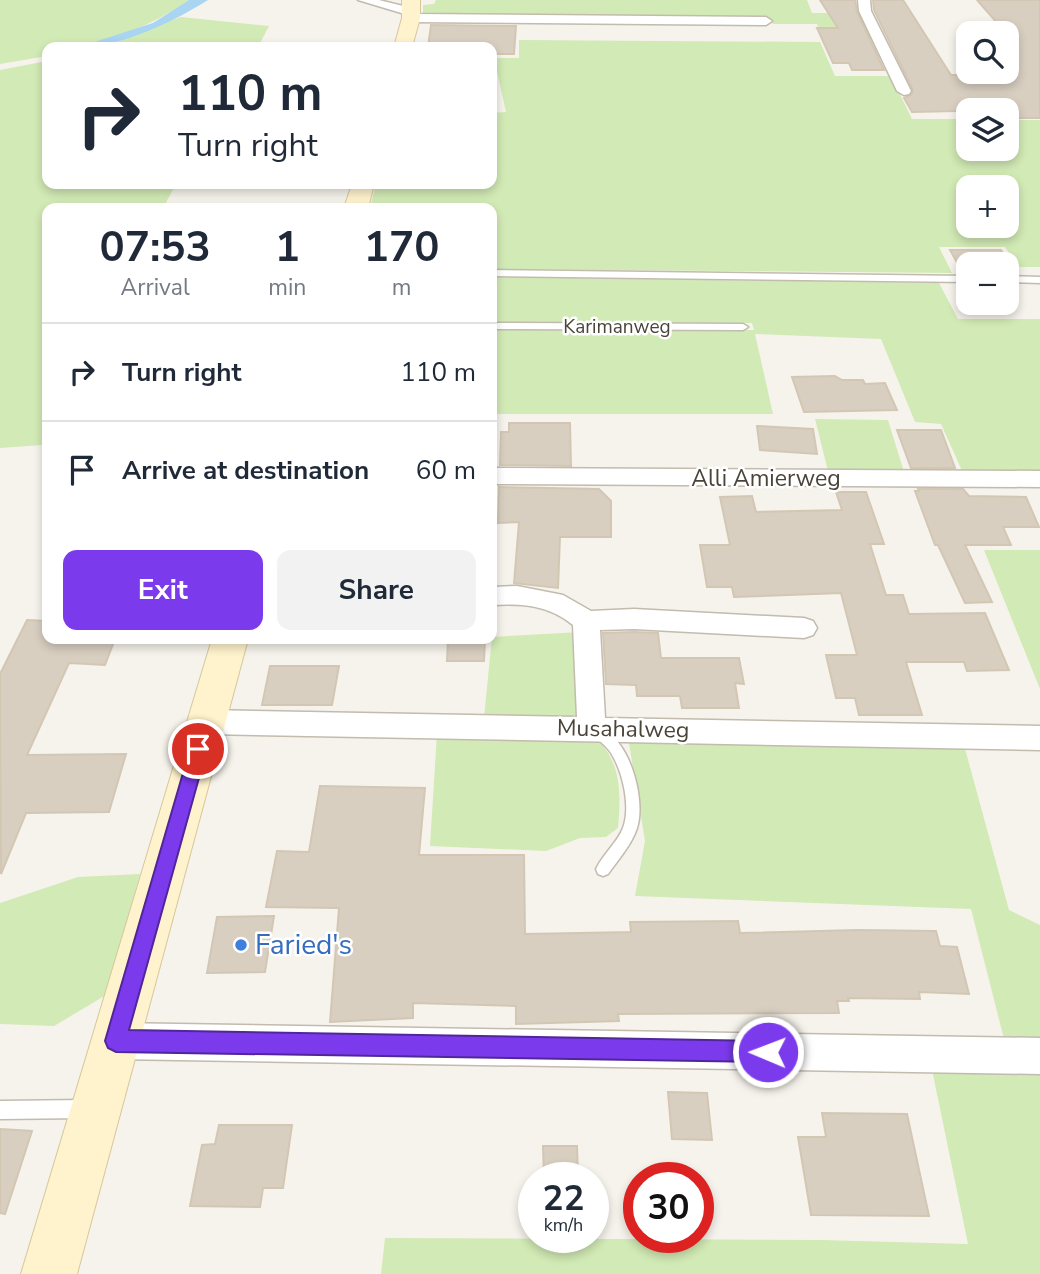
<!DOCTYPE html>
<meta charset="utf-8">
<style>
body{margin:0;font-family:"Nunito Sans",sans-serif;background:#f2f2f3;color:#1f2937;height:100vh;display:flex;flex-direction:column;font-size:26px;white-space:nowrap}
*{box-sizing:border-box;margin:0}
p{font-size:23px;color:#747a83}
.icon{flex:none;width:38px;height:38px;fill:none;stroke:currentColor;stroke-width:2;stroke-linecap:round;stroke-linejoin:round}
.map{position:relative;flex:1;overflow:hidden}
.sheet{position:absolute;left:42px;top:203px;width:455px;height:441px;display:flex;flex-direction:column;background:#fff;border-radius:14px;box-shadow:0 4px 10px #0003}
.sheet>*{flex:none}
.banner{position:absolute;left:42px;top:42px;width:455px;height:147px;border-radius:14px;box-shadow:0 4px 10px #0003;background:#fff;color:#1f2937;overflow:hidden}
.tools{position:absolute;left:956px;top:21px;display:grid;gap:14px}
.tools a{display:grid;place-items:center;width:63px;height:63px;border-radius:14px;background:#fff;box-shadow:0 4px 10px #0003;font-size:35px}
.speed{position:absolute;left:518px;top:1162px;display:flex;gap:14px;font-size:35px;font-weight:700;text-align:center}
.speed>*{display:grid;place-content:center;width:91px;height:91px;border-radius:50%;background:#fff;box-shadow:0 4px 10px #0003;line-height:1}
.speed small{font-size:18px;font-weight:400}
.speed .limit{border:10px solid #d22;background:#fff;color:#111}
.pin{position:absolute;display:grid;place-items:center;width:60px;height:60px;color:#fff;margin:-30px;border:4px solid #fff;border-radius:50%;box-shadow:0 2px 7px #0007}
.me{position:absolute;width:77px;margin:-38px;rotate:271deg;stroke-linejoin:round;filter:drop-shadow(0 0 5px #0008)}
.turn{display:flex;align-items:center;gap:24px;height:147px;padding:0 21px;font-size:32px}
.turn .icon{width:91px;height:91px;stroke-width:2.5}
.turn b{display:block;font-size:49px;line-height:60px}
.eta{display:flex;justify-content:space-evenly;align-items:center;height:119px;text-align:center}
.eta b{font-size:42px;font-weight:700;line-height:49px}
.primary-button{display:flex;gap:14px;margin-top:auto;padding:14px 21px}
.primary-button a{flex:1;height:80px;border-radius:14px;background:#7c3aed;color:#fff;font-size:28px;font-weight:700;line-height:80px;text-align:center}
.primary-button a+a{background:#f2f2f3;color:#1f2937}
ul{padding:0;list-style:none}
li{display:flex;align-items:center;gap:21px;height:98px;padding:0 21px;border-top:2px solid #e0e1e3}
li div{flex:1}
li b{display:block;font-size:26px}
li em{font-style:normal}
.map>svg:first-child{display:block}
</style>
<div class="map">
<svg width="1040" height="1274" viewBox="0 0 1040 1274">
<rect width="100%" height="100%" fill="#f6f3ec"/>
<g fill="#d2eab5" fill-rule="evenodd">
<path d="M0,0H189C147,29 99,47 47,47V56L0,64Z"/>
<path d="M436,0H807L812,13H859L870,36L821,35L817,24H773L770,19L596,20L423,14V5L434,4Z"/>
<path d="M181,17L269,26L258,47H98Z"/>
<path d="M519,40L820,42L835,76H891L912,119H968V149H1006V120H1040V267H1018L1005,247H939L952,273L492,269V208H370L376,184H492V113L506,112L494,58H519ZM968,187H1006V226H968Z"/>
<path d="M47,61V184H176L163,208H47V435L42,445L0,448V70Z"/>
<path d="M492,277L939,283L958,319H1040V473H963L941,424L915,422L881,339L755,334L773,414H492V330H754L752,323L492,322Z"/>
<path d="M815,419L888,420L904,472L828,471Z"/>
<path d="M984,550H1040V689Z"/>
<path d="M580,632L581,717L573,720L484,718L492,637Z"/>
<path d="M437,733L594,737C622,760 621,795 618,828L606,837L580,838L546,851L430,846Z"/>
<path d="M628,737L964,745L1009,910L1040,925V1043H1005L971,909L635,896L645,841Z"/>
<path d="M140,874L106,995L54,1026L0,1024V903L78,877Z"/>
<path d="M931,1065L1040,1067V1274H381L385,1238L821,1240L968,1244Z"/>
</g>
<path fill="#a9d4f2" d="M189,0H208C173,22 121,47 79,47L153,23Z"/>
<g fill="#d8cfc1" stroke="#d3c7b4" stroke-width="2">
<path d="M820,0H855L857,12L884,70H852L849,63H833L817,28H838Z"/>
<path d="M873,0H903L951,75H1006V33L977,0H1040V118H1006V110L912,112L904,98L911,95L913,90L874,10Z"/>
<path d="M431,25L516,26L514,54H492V47H428Z"/>
<path d="M950,250H1001L1015,272H1006V264H968V273H963Z"/>
<path d="M835,376L842,380H863L865,384L885,383L897,410L804,412L792,377Z"/>
<path d="M509,423H570L571,466L500,465L501,432H509Z"/>
<path d="M757,426L813,429L817,454L760,450Z"/>
<path d="M897,430H941L955,468H911Z"/>
<path d="M499,487L599,489L611,501V537H560L558,588L514,583L519,522L498,523Z"/>
<path d="M918,489H963L969,496L1026,497L1039,527H1003L1011,545H965L992,602L965,603L938,545H935L915,491H919Z"/>
<path d="M836,492H866L884,544H870L886,595H903L909,614L985,613L1009,670L967,671L964,662H906L922,715H859L855,698H836L826,655H857L841,593L734,597L732,587H707L700,545H730L720,497L752,496L756,512L842,510Z"/>
<path d="M27,620L47,621V639H115L105,665L69,663L27,755L126,754L109,812L26,813L1,874L0,674Z"/>
<path d="M634,632L658,633L661,658H739L744,684L735,683L739,708H682L680,696H637L636,685L606,684L603,633Z"/>
<path d="M448,639H485L484,661H447Z"/>
<path d="M270,666H339L332,705H262Z"/>
<path d="M320,786L425,788L419,855H524L525,934L631,932L630,922L738,921L740,933L858,930L936,931L940,946L957,947L969,994L919,992L920,999L848,998L849,1001H837L839,1013L618,1014L619,1021L516,1024V1006L413,1003V1018L330,1022L339,908L266,907L277,851L309,852Z"/>
<path d="M274,916L265,972L207,973L217,917Z"/>
<path d="M668,1092L707,1093L712,1140L672,1139Z"/>
<path d="M822,1113L907,1114L929,1216L811,1215L798,1137H826Z"/>
<path d="M219,1125H292L283,1188H263L260,1207L190,1206L202,1145L215,1144Z"/>
<path d="M0,1129L32,1131L5,1214L0,1213Z"/>
<path d="M543,1146H577L578,1178H544Z"/>
</g>
<g fill="none" stroke-linecap="round" stroke-linejoin="round">
<g stroke="#c2bbae" stroke-width="3">
<g id="lane">
<path d="M492,270L968,276V282L492,276Z"/>
<path d="M1006,276L1040,277V283L1006,282Z"/>
<path d="M492,323L743,324L748,327L743,330L492,329Z"/>
<path d="M600,728C630,739 646,800 637,828C632,844 618,860 608,874L603,876L598,874L596,869C603,854 617,843 623,828C631,807 623,772 611,753C606,745 598,741 593,733L595,729Z"/>
<path d="M85,1100L91,1103L94,1109L91,1115L85,1118L0,1119V1101Z"/>
</g>
</g>
<g stroke="#c2bbae" stroke-width="3">
<g id="street">
<path d="M358,0H379L415,9L416,14L766,17L772,21L766,25L411,22L405,18L408,15Z"/>
<path d="M858,0H870L871,11L911,91L909,94L904,95L897,91L859,11Z"/>
<path d="M492,468L1040,471V487L492,484Z"/>
<path d="M517,586L563,595L591,611L634,609L804,618L813,621L817,628L813,635L804,638L634,629L600,630L605,718L1040,726V750L206,734L196,730L192,722L196,714L206,710L577,717L573,625C549,605 522,603 492,605V587Z"/>
<path d="M115,1023L1040,1038V1074L115,1059L103,1053L97,1041L103,1029Z"/>
</g>
</g>
<g stroke="#d6c79b" stroke-width="2">
<g id="secondary">
<path d="M402,0H420V18L412,47H394L402,18Z"/>
<path d="M352,184H374L368,208H344Z"/>
<path d="M212,639H248L77,1274H21Z"/>
</g>
</g>
<use href="#lane" fill="#fff" fill-rule="evenodd"/>
<use href="#street" fill="#fff" fill-rule="evenodd"/>
<use href="#secondary" fill="#fff3cd" fill-rule="evenodd"/>
</g>
<path fill="#7c3aed" stroke="#51269a" stroke-width="2" d="M198,742L205,744L207,749L129,1030L768,1041L776,1044L779,1052L776,1059L768,1062L116,1052L108,1048L105,1041L190,749L192,744Z"/>
<circle fill="#3f7fe0" stroke="#fff" stroke-width="2.5" cx="241" cy="945" r="7"/>
<g text-anchor="middle" dominant-baseline="central" stroke-width="5" stroke-linejoin="round" paint-order="stroke">
<g font-size="19" fill="#4b4439" stroke="#fff">
<text x="617" y="327">Karimanweg</text>
</g>
<g font-size="23" fill="#4b4439" stroke="#fff">
<text x="766" y="478">Alli Amierweg</text>
<text transform="translate(623 729) rotate(1)">Musahalweg</text>
</g>
<g font-size="28" fill="#366cbe" stroke="#fff" text-anchor="start">
<text x="255" y="945">Faried's</text>
</g>
</g>
</svg>
<div class="tools">
<a><svg class="icon" aria-label="search" viewBox="0 0 24 24"><circle cx="10" cy="10" r="6"/><path d="M15 15l6 6"/></svg></a>
<a><svg class="icon" aria-label="layers" viewBox="0 0 24 24"><path d="M12 4l9 5-9 5-9-5zM3 14l9 5 9-5"/></svg></a>
<a>+</a>
<a>−</a>
</div>
<div class="speed"><div>22<small>km/h</small></div><div class="limit">30</div></div>
<div class="pin" style="left:198px;top:749px;background:#d93025"><svg class="icon" aria-label="arrive" viewBox="0 0 24 24"><path d="M6 21V4h12l-3 4 3 4H6"/></svg></div>
<svg class="me" style="left:768px;top:1052px" viewBox="-20 -20 40 40"><circle r="17" fill="#7c3aed" stroke="#fff" stroke-width="3"/><path d="M0-11L8 9 0 5-8 9z" fill="#fff"/></svg>
<div class="banner">
<div class="turn"><svg class="icon" aria-label="right" viewBox="0 0 24 24"><path d="M7 20v-9h11M14 6l5 5-5 5"/></svg><div><b>110 m</b>Turn right</div></div>
</div>
<section class="sheet">
<div class="eta">
<div><b>07:53</b><p>Arrival</p></div>
<div><b>1</b><p>min</p></div>
<div><b>170</b><p>m</p></div>
</div>
<ul>
<li><svg class="icon" aria-label="right" viewBox="0 0 24 24"><path d="M7 20v-9h11M14 6l5 5-5 5"/></svg><div><b>Turn right</b></div><em>110 m</em></li>
<li><svg class="icon" aria-label="arrive" viewBox="0 0 24 24"><path d="M6 21V4h12l-3 4 3 4H6"/></svg><div><b>Arrive at destination</b></div><em>60 m</em></li>
</ul>
<div class="primary-button"><a>Exit</a><a>Share</a></div>
</section>
</div>
